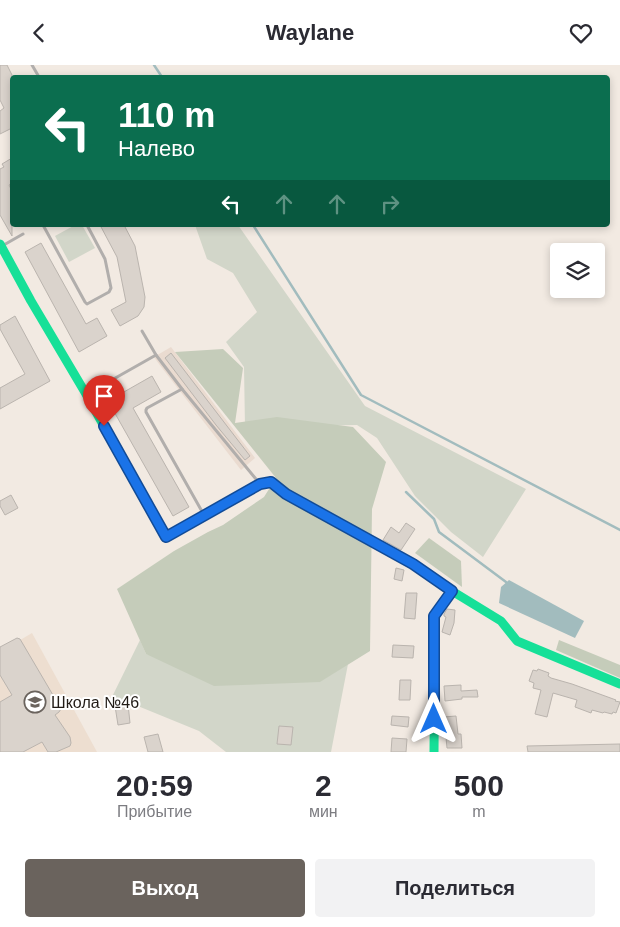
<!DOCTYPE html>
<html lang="ru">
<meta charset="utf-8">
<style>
body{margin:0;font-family:Arial,sans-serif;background:#f2f2f3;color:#2b2b33;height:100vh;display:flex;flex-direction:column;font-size:19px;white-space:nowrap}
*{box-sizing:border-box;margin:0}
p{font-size:16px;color:#7c7c81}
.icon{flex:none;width:28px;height:28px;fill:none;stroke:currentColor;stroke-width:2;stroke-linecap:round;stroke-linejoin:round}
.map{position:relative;height:687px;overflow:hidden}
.sheet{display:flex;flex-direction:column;background:#fff;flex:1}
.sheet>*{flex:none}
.hud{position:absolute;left:10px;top:10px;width:600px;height:152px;border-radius:5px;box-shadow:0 2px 8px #0003;background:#0b6e4f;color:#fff;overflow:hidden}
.tools{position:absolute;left:550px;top:178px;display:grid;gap:10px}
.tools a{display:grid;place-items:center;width:55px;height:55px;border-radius:5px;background:#fff;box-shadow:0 2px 8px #0003;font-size:25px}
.pin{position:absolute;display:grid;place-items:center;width:42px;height:42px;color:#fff;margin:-51px -21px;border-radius:50% 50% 50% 0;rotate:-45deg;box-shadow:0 0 5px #0007}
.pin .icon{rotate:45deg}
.me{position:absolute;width:55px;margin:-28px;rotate:0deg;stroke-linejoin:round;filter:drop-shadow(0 0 4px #0008)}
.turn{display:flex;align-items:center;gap:18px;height:105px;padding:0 25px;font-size:22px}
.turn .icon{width:65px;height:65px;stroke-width:2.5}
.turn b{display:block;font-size:35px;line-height:42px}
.lanes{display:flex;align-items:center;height:48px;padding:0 25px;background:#0003;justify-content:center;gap:25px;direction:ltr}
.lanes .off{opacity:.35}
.eta{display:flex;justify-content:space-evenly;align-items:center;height:85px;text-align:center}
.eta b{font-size:30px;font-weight:600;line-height:35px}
.button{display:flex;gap:10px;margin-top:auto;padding:10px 25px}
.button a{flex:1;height:58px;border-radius:5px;background:#6a635d;color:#fff;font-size:20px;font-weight:600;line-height:58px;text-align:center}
.button a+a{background:#f2f2f3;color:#2b2b33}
header{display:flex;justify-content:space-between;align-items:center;height:65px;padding:0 25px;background:#fff;font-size:22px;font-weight:600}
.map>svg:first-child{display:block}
</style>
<header><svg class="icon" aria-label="back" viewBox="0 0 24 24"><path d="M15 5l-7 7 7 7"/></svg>Waylane<svg class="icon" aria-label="heart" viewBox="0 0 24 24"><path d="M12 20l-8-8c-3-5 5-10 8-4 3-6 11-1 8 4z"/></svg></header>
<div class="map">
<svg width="620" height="687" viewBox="0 0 620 687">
<rect width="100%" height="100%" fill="#f2eae2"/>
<path fill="#eadbd0" d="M171,282L255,393L241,405L159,299L154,292Z"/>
<path fill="#edded0" d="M32,568L97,687H0V587Z"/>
<g fill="#d2d6c9">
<path d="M75,160H82L95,183L69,197L55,171Z"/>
<path d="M195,160H238L365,341L526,424L483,492L451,467L415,431L377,373L357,360L245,362L244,302L226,277L257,247L233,208L207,194Z"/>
<path d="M140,575L146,589L319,617L348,599L331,687H226L199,666L128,637L109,638Z"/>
</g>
<g fill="#c5ccba">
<path d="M223,284L243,303L235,358L277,352L353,362L386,397L372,444L370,586L320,617L214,621L146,589L117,524L174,486L208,467L223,460L264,432L276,413L175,287Z"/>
<path d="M429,473L461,496L462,522L415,488Z"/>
<path d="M559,575L620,600V613L556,585Z"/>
</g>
<path fill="#a2bcbe" d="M509,515L584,556L575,573L499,538L501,522Z"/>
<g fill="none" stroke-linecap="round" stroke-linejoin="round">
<g stroke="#a2bcbe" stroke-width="2.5">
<path d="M154,0L162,12"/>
<path d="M253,160L361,330L620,465"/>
<path d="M406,427L434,454L439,467L506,517"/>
</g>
</g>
<g fill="#dad3cc" stroke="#bab4ae">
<path d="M0,0H7L12,10V63L0,69V46L4,43L0,35Z"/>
<path d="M12,93V118L9,120L12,126V171L0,150V104L4,102L2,99Z"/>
<path d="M100,160H124L135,181L145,232L144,242L138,251L120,261L111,245L126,237L117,192Z"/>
<path d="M41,178L86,259L97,253L107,271L79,287L25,187Z"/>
<path d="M15,251L50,316L0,344V323L25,309L0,264V260Z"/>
<path d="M171,288L250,391L245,395L216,360L165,293Z"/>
<path d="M152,311L161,327L133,343L189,442L173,451L108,336Z"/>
<path d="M11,430L18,443L5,450L0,441V436Z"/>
<path d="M406,458L415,464L401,485L383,475L391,462L399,468Z"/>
<path d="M396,503L404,505L402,516L394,514Z"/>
<path d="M406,528H417L415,554L404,553Z"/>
<path d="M447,544L455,545L454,558L450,570L442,567L446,552L444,551V549Z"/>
<path d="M17,573L20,574L60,642L61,644L59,647L55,650L70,672L71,678L70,681L56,687H48L42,677L23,687H0V637L12,630L0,610V582Z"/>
<path d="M393,580L414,581L413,593L392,592Z"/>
<path d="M538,604L549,608L548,611L551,613L572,619L616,635L615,636L620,637L616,648L613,647L612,649L604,647L603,648L592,645L591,648L575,642L577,635L553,628L547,652L535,649L541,625L533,623L534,618L529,616L533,605L537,606Z"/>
<path d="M400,615H411L410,635H399Z"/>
<path d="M461,620V626L477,625L478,632H462V634L445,636L444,621Z"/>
<path d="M128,639L130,658L118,660L115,641Z"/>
<path d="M392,651L409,652L408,662L391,660Z"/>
<path d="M456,651L458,669H461L462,683H447L444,652Z"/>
<path d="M279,661L293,662L291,680L277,679Z"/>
<path d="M158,669L163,687H148L144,672Z"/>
<path d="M392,673L407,674L406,687H391Z"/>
<path d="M620,679V687H528L527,681Z"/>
</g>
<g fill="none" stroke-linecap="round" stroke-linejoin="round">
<g stroke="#b1aeac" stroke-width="3">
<path d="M32,0L39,12"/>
<path d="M43,160L85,237L87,239L109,227L111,223L105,194L87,160"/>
<path d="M2,181L23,169"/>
<path d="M142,266L156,290"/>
<path d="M87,329L156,290L182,324L147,343L146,345V347L204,450"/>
<path d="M167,471L260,419L182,324"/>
</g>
<g stroke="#16e098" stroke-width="9">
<path d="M0,179L31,236L86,329L166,472"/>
<path d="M260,419L271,417L286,429L413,499L452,526L501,556L517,576L620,619"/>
<path d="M434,687L435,551L452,526"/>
</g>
</g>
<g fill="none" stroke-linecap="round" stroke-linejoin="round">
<g stroke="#114b97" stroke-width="12">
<path id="route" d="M104,361L166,472L260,419L271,417L286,429L413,499L452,526L434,551V654"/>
</g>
<use href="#route" stroke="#1a73e8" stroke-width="9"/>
</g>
<defs>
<g id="school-ring" transform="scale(1.125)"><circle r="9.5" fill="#fff" stroke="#6a635d" stroke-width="1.5"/><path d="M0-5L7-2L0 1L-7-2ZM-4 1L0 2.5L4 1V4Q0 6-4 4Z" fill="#6a635d"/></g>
</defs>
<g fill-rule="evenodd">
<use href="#school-ring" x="35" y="637"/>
</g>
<g text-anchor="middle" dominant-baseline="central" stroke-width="4" stroke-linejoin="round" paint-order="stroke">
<g font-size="16" fill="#211b16" stroke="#fff" text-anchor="start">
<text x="51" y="637">Школа №46</text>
</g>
</g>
</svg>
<div class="tools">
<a><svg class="icon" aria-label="layers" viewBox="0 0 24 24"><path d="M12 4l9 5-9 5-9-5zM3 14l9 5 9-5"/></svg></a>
</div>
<div class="pin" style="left:104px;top:361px;background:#d93025"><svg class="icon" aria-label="arrive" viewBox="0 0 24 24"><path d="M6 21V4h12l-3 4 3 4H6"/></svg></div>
<svg class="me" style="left:434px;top:654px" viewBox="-20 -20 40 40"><path d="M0-17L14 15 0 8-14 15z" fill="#1a73e8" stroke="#fff" stroke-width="4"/></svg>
<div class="hud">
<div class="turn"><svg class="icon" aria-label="left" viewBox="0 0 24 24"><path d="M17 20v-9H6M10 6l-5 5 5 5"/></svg><div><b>110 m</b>Налево</div></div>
<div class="lanes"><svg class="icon" aria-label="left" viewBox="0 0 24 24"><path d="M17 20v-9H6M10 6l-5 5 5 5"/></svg><svg class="icon off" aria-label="ahead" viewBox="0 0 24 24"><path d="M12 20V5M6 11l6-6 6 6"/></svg><svg class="icon off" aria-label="ahead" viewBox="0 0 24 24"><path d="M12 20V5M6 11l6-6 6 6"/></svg><svg class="icon off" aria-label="right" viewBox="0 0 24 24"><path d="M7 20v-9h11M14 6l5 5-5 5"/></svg></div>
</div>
</div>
<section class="sheet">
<div class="eta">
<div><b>20:59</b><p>Прибытие</p></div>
<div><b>2</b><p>мин</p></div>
<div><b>500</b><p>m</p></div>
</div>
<div class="button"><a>Выход</a><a>Поделиться</a></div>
</section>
